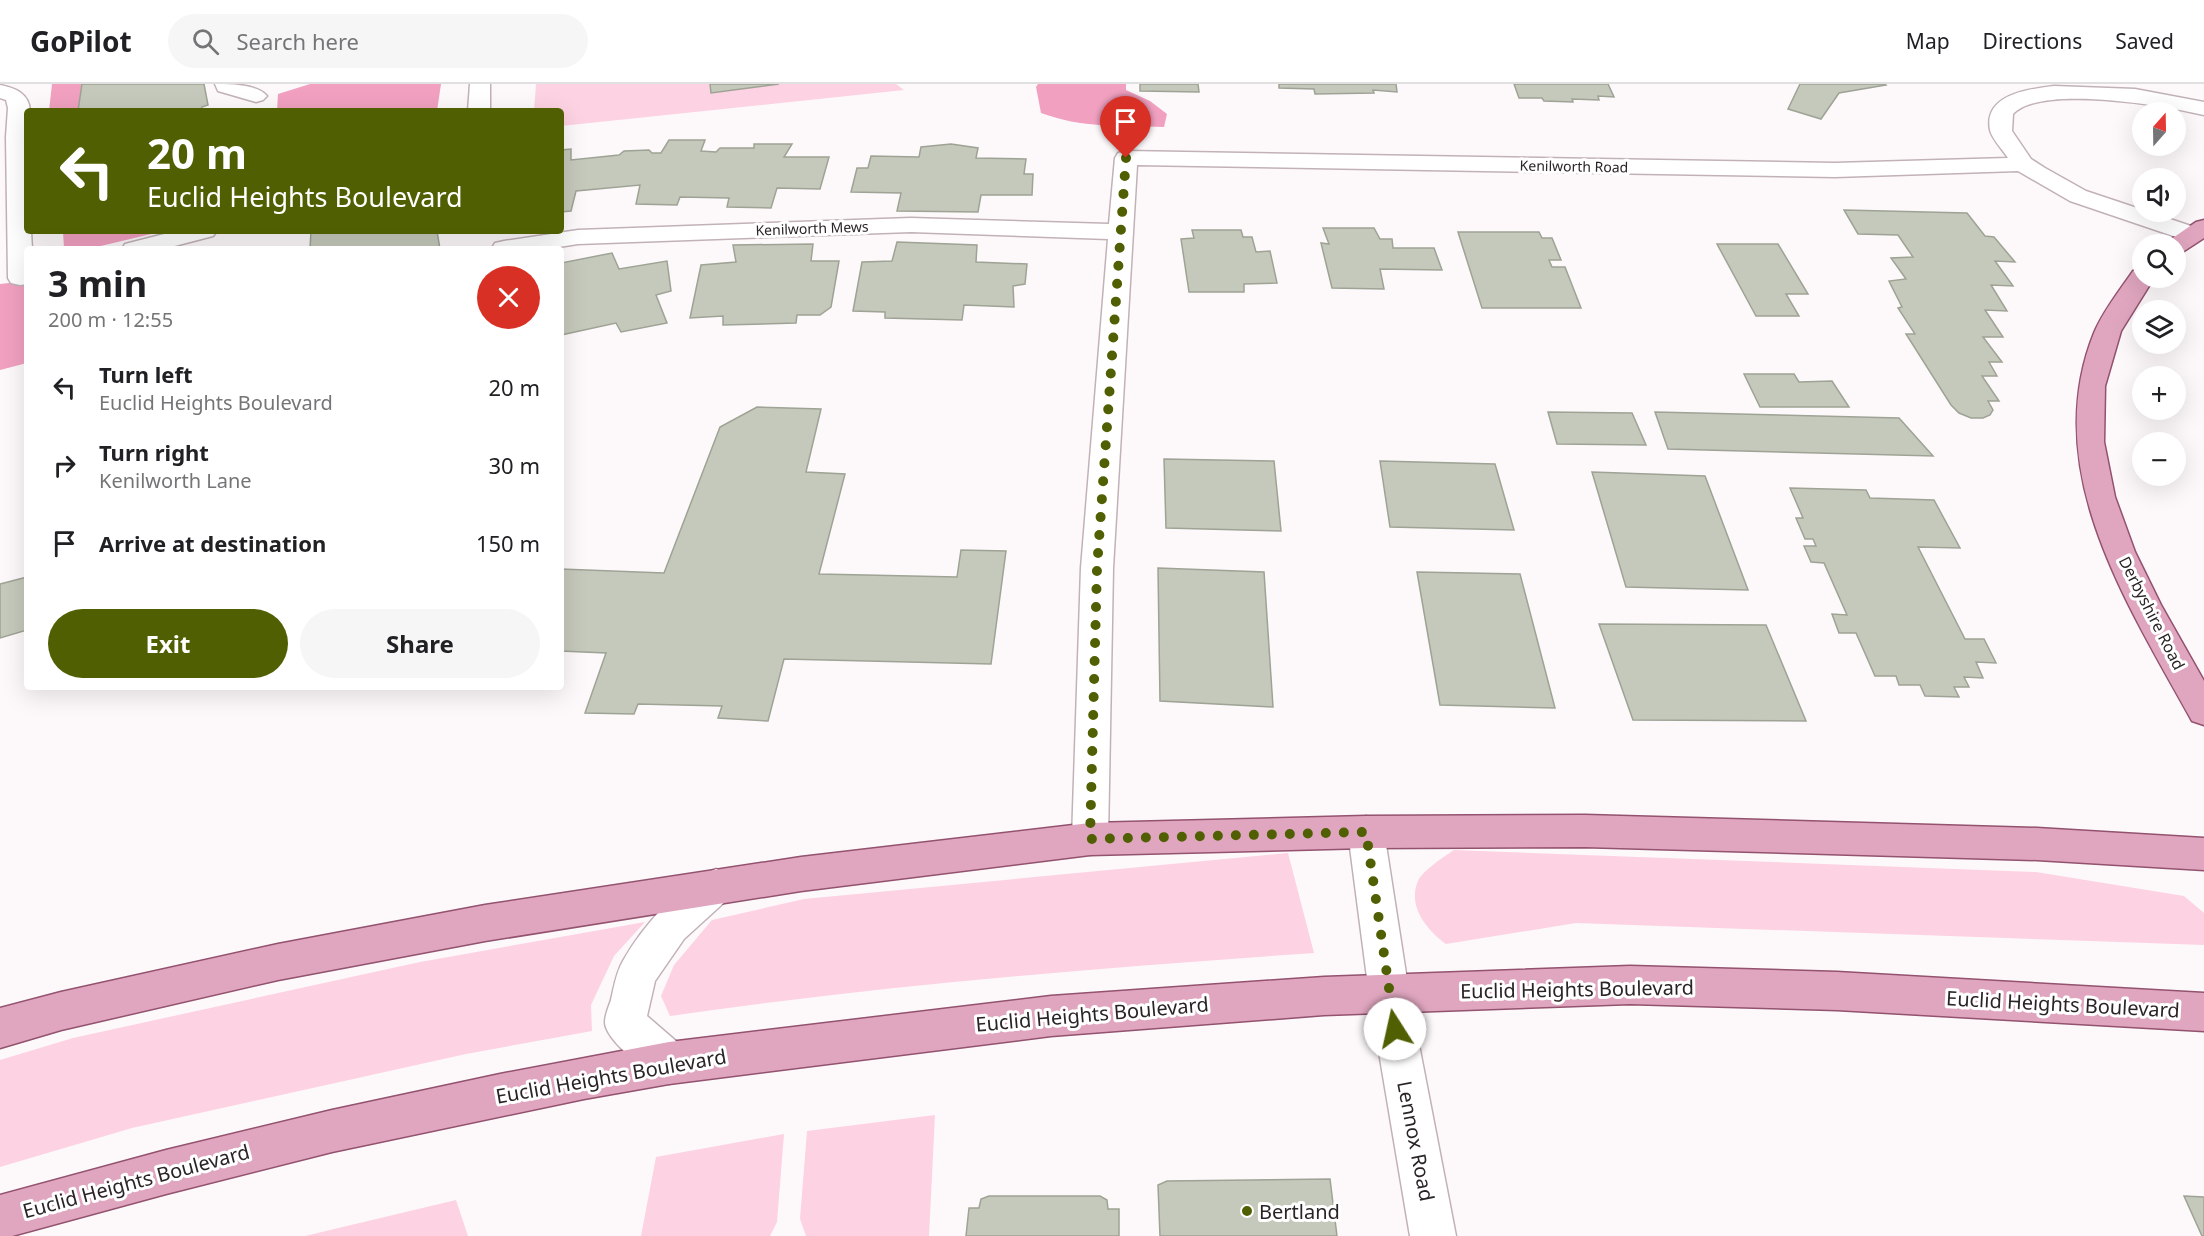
<!DOCTYPE html>
<meta charset="utf-8">
<style>
body{margin:0;font-family:"Noto Sans",sans-serif;background:#f6f6f6;color:#202124;height:100vh;display:flex;flex-direction:column;font-size:22px;white-space:nowrap}
*{box-sizing:border-box;margin:0}
p{font-size:20px;color:#757577}
.icon{flex:none;width:33px;height:33px;fill:none;stroke:currentColor;stroke-width:2;stroke-linecap:round;stroke-linejoin:round}
.map{position:relative;flex:1;overflow:hidden}
.details{position:absolute;left:24px;top:162px;width:540px;height:444px;display:flex;flex-direction:column;background:#fff;border-radius:6px;box-shadow:0 6px 24px #0002}
.details>*{flex:none}
.guide{position:absolute;left:24px;top:24px;width:540px;height:126px;border-radius:6px;box-shadow:0 6px 24px #0002;background:#4f5f02;color:#fff;overflow:hidden}
.needle{width:39px;rotate:20deg}
.controls{position:absolute;left:2132px;top:18px;display:grid;gap:12px}
.controls a{display:grid;place-items:center;width:54px;height:54px;border-radius:50%;background:#fff;box-shadow:0 6px 24px #0002;font-size:30px}
.pin{position:absolute;display:grid;place-items:center;width:51px;height:51px;color:#fff;margin:-62px -26px;border-radius:50% 50% 50% 0;rotate:-45deg;box-shadow:0 0 6px #0007}
.pin .icon{rotate:45deg}
.me{position:absolute;width:66px;margin:-33px;rotate:350deg;stroke-linejoin:round;filter:drop-shadow(0 0 4px #0008)}
.turn{display:flex;align-items:center;gap:21px;height:126px;padding:0 24px;font-size:27px}
.turn .icon{width:78px;height:78px;stroke-width:2.5}
.turn b{display:block;font-size:42px;line-height:51px}
.round{display:grid;place-items:center;flex:none;width:63px;height:63px;border-radius:32px;background:#f6f6f6}
.head{display:flex;align-items:center;justify-content:space-between;height:102px;padding:0 24px}
h1{font-size:36px;font-weight:700;line-height:45px}
.cta{display:flex;gap:12px;margin-top:auto;padding:12px 24px}
.cta a{flex:1;height:69px;border-radius:36px;background:#4f5f02;color:#fff;font-size:24px;font-weight:700;line-height:69px;text-align:center}
.cta a+a{background:#f6f6f6;color:#202124}
ul{padding:0;list-style:none}
li{display:flex;align-items:center;gap:18px;height:78px;padding:0 24px}
li div{flex:1}
li b{display:block;font-size:22px}
li em{font-style:normal}
header{display:flex;align-items:center;gap:36px;box-sizing:border-box;height:84px;padding:0 30px;background:#fff;border-bottom:2px solid #e0e0e0}
header strong{font-size:28px}
nav{display:flex;gap:33px;margin-inline-start:auto;font-size:21px}
.search{width:420px;height:54px;background:#f6f6f6;display:flex;align-items:center;gap:15px;box-sizing:border-box;padding:0 21px;border-radius:33px;color:#757577;font-size:22px}
.map>svg:first-child{display:block}
</style>
<header>
<strong>GoPilot</strong>
<div class="search"><svg class="icon" aria-label="search" viewBox="0 0 24 24"><circle cx="10" cy="10" r="6"/><path d="M15 15l6 6"/></svg>Search here</div>
<nav><a>Map</a><a>Directions</a><a>Saved</a></nav>
</header>
<div class="map">
<svg width="2204" height="1152" viewBox="0 0 2204 1152">
<rect width="100%" height="100%" fill="#fdf9fb"/>
<g fill="#fdd2e2">
<path d="M536,0H710L712,9L779,0H896L904,6L561,42V27H534Z"/>
<path d="M1454,766L2036,788L2184,812L2204,829V861L1576,839L1446,860C1427,846 1407,822 1418,797C1422,787 1445,772 1454,766Z"/>
<path d="M1288,769L1314,869C1098,884 883,901 670,932L661,912L674,881L712,836L804,815Z"/>
<path d="M645,838L614,872L591,921L592,947L466,970L132,1044L0,1083V976L73,954L420,878Z"/>
<path d="M935,1031L929,1152H806L800,1135L807,1047Z"/>
<path d="M784,1050L777,1138L770,1152H641L656,1073Z"/>
<path d="M456,1116L468,1152H305Z"/>
</g>
<g fill="#f1a0c0">
<path d="M52,0H82L78,27H49Z"/>
<path d="M310,0H441L437,27H277L278,10Z"/>
<path d="M1038,0H1126V6L1150,17L1167,30L1164,43C1122,42 1081,44 1041,29L1036,3Z"/>
<path d="M63,147H164L88,165H64Z"/>
<path d="M27,197V279L0,286V200Z"/>
</g>
<g fill="#c5c9bb" stroke="#9ea395" stroke-width="1.5">
<path d="M82,0H204L208,21L202,23L200,27H78Z"/>
<path d="M710,0H779L711,9Z"/>
<path d="M1140,0H1198L1199,8L1140,7Z"/>
<path d="M1279,0H1396L1397,8L1373,6L1374,9L1315,10L1314,5L1279,4Z"/>
<path d="M1514,0H1608L1614,13L1598,12L1599,16L1572,15L1573,18L1544,17L1542,14H1519Z"/>
<path d="M1800,0H1885L1886,1L1839,9L1821,35L1788,25Z"/>
<path d="M669,56H705L701,67L716,68L720,64H754V60H792L784,73H829L820,105L777,104L771,124L727,123L729,114L680,113L677,121L636,120L640,101L576,107L571,127L561,128V66L571,65V76L619,71L624,67L649,66L652,69H661Z"/>
<path d="M951,60L978,64L976,74L1026,75L1024,90H1033L1032,111H981L978,128L897,127L901,109L851,108L857,84H868L871,72L919,73L921,63Z"/>
<path d="M1844,126L1967,129L1985,152L1994,153L2015,178L1995,177L2013,202L1991,201L2007,227L1985,226L2003,253H1983L2002,278H1989L1997,292H1982L1999,317H1988L1993,326L1990,331L1983,334H1971L1959,329L1951,321L1906,250H1915L1898,224L1902,223L1889,197L1906,195L1891,174L1913,173L1898,151L1858,150Z"/>
<path d="M1323,144H1374L1380,155H1392L1393,164H1434L1442,186L1380,185L1384,205L1332,204L1321,159L1329,160Z"/>
<path d="M1192,146H1241L1243,153H1252L1256,168L1270,167L1277,199L1244,200V208H1189L1181,155L1194,154Z"/>
<path d="M311,147H437L440,165H310Z"/>
<path d="M1458,148H1539L1542,154H1552L1561,176H1549L1552,183H1565L1581,224H1482Z"/>
<path d="M897,158L977,161L976,178L1027,180L1025,200L1013,202L1014,223L964,221L962,236L885,234V228L853,227L862,178L892,177Z"/>
<path d="M813,160L811,177H839L831,223L820,231H797L796,239L723,241V232L690,234L701,181L736,178L733,161Z"/>
<path d="M1717,160H1778L1808,210H1786L1799,232H1756Z"/>
<path d="M612,169L619,185L667,177L671,207L656,211L667,239L621,248L616,239L561,251V179Z"/>
<path d="M1744,290H1794L1799,298L1832,297L1849,323H1760Z"/>
<path d="M757,323L821,325L806,388L845,390L819,490L957,493L961,466L1006,467L991,580L784,575L768,637L718,634L722,622L638,620L634,630L585,629L606,569L561,567V485L664,489L720,343Z"/>
<path d="M1548,328L1632,329L1646,361L1557,360Z"/>
<path d="M1655,328L1899,334L1933,372L1668,365Z"/>
<path d="M1164,375L1274,377L1281,447L1166,444Z"/>
<path d="M1380,377L1495,380L1514,446L1390,443Z"/>
<path d="M1592,388L1705,392L1748,506L1626,503Z"/>
<path d="M1790,404L1866,406L1870,414L1934,416L1960,464L1918,463L1965,555H1984L1996,579L1976,578L1983,594L1964,593L1969,603H1954L1959,613L1925,612L1920,601H1899L1896,592H1875L1856,549H1839L1832,530L1847,531L1824,479L1811,478L1804,462H1816L1813,455H1805L1796,434H1803Z"/>
<path d="M1158,484L1264,488L1273,623L1160,617Z"/>
<path d="M1417,488L1520,490L1555,624L1440,621Z"/>
<path d="M27,493V546L0,554V500Z"/>
<path d="M1599,540L1766,541L1806,637L1633,636Z"/>
<path d="M1330,1095L1337,1152H1160L1158,1101L1167,1097Z"/>
<path d="M989,1112H1100L1107,1116L1108,1125H1119V1152H966L969,1124H979L981,1115Z"/>
<path d="M2184,1112L2204,1113V1152H2202Z"/>
</g>
<g fill="none" stroke-linecap="round" stroke-linejoin="round">
<g stroke="#c2b2b8" stroke-width="3">
<g id="minor">
<path d="M215,0C229,0 257,0 267,12L263,16L256,18L218,7Z"/>
<path d="M470,0H490V27H468Z"/>
<path d="M0,1C15,4 29,9 30,27H27V147H31L32,165H27V200L20,201L11,199L8,194L6,53L8,24L6,16L0,14Z"/>
<path d="M2054,2L2135,5L2204,18V31C2165,22 2041,0 2013,30L2012,47L2031,75L2045,84L2086,107L2200,145L2203,150L2200,155L2191,157L2182,155L2070,117L2018,87L1835,93L1137,81L1113,484L1108,755L1103,766L1090,771L1077,766L1072,755L1081,484L1108,155L911,148L578,160L546,165L492,164L495,159L504,157L578,146L911,134L1109,140L1115,74L1118,69L1126,67L1835,79L2008,74C2003,66 1992,55 1990,46C1983,10 2030,5 2054,2Z"/>
<path d="M176,147H217L213,152L163,165H122L125,160Z"/>
<path d="M1366,732L1379,737L1384,748L1409,909L1456,1152H1410L1369,909L1348,748L1353,737Z"/>
<path d="M716,785L729,790L735,802L729,814L684,855L655,897L647,932L684,964L690,979L684,994L669,1000C653,993 605,957 605,938C605,931 609,922 611,916C614,903 616,889 623,877C642,843 680,799 716,785Z"/>
</g>
</g>
<g stroke="#93526e" stroke-width="3">
<g id="major">
<path d="M2204,136V154L2184,167L2175,169V160H2164L2196,138Z"/>
<path d="M2142,185V194H2154L2121,247L2105,302L2104,358L2115,413L2135,468L2161,521L2204,597V641L2192,637C2127,519 2039,386 2094,249C2103,227 2120,206 2133,187Z"/>
<path d="M1585,731L2037,744L2204,754V786L2037,776L1585,763L1366,764L1090,771L801,807L485,857L278,896L61,946L0,964V924L61,908L278,860L485,821L801,773L1090,739L1366,732Z"/>
<path d="M1630,882L1837,888L2204,909V947L1837,926L1630,920L1324,931L1051,952L669,1000L584,1015L332,1068L166,1110L12,1152H0V1111L166,1066L332,1026L500,990L669,958L1051,912L1324,893Z"/>
</g>
</g>
<use href="#minor" fill="#fff" fill-rule="evenodd"/>
<use href="#major" fill="#e0a6bf" fill-rule="evenodd"/>
</g>
<g fill="none" stroke-linecap="round" stroke-linejoin="round">
<path stroke="#4f5f02" stroke-width="10" stroke-dasharray="0 18" d="M1126,74L1097,484L1090,755L1366,748L1395,945"/>
</g>
<circle fill="#4f5f02" stroke="#fff" stroke-width="2" cx="1247" cy="1127" r="6"/>
<g text-anchor="middle" dominant-baseline="central" stroke-width="6" stroke-linejoin="round" paint-order="stroke">
<g font-size="14" fill="#2a2426" stroke="#fff">
<text transform="translate(1574 82) rotate(1)">Kenilworth Road</text>
<text transform="translate(812 144) rotate(-2)">Kenilworth Mews</text>
</g>
<g font-size="16" fill="#2a2426" stroke="#fff">
<text transform="translate(2152 529) rotate(63)">Derbyshire Road</text>
</g>
<g font-size="20" fill="#2a2426" stroke="#fff">
<text transform="translate(1577 905) rotate(-1)">Euclid Heights Boulevard</text>
<text transform="translate(2063 920) rotate(3)">Euclid Heights Boulevard</text>
<text transform="translate(1092 930) rotate(-5)">Euclid Heights Boulevard</text>
<text transform="translate(611 992) rotate(-10)">Euclid Heights Boulevard</text>
<text transform="translate(1416 1057) rotate(79)">Lennox Road</text>
<text transform="translate(136 1097) rotate(-15)">Euclid Heights Boulevard</text>
</g>
<g font-size="20" fill="#2a2426" stroke="#fff" text-anchor="start">
<text x="1259" y="1127">Bertland</text>
</g>
</g>
</svg>
<div class="controls">
<a><svg class="needle" viewBox="-14 -14 28 28"><path d="M0-13l5 13h-10z" fill="#e53935"/><path d="M0 13l5-13h-10z" fill="#757577"/></svg></a>
<a><svg class="icon" aria-label="sound" viewBox="0 0 24 24"><path d="M4 9h4l5-4v14l-5-4H4zM17 9q2 3 0 6"/></svg></a>
<a><svg class="icon" aria-label="search" viewBox="0 0 24 24"><circle cx="10" cy="10" r="6"/><path d="M15 15l6 6"/></svg></a>
<a><svg class="icon" aria-label="layers" viewBox="0 0 24 24"><path d="M12 4l9 5-9 5-9-5zM3 14l9 5 9-5"/></svg></a>
<a>+</a>
<a>−</a>
</div>
<div class="pin" style="left:1126px;top:74px;background:#d93025"><svg class="icon" aria-label="arrive" viewBox="0 0 24 24"><path d="M6 21V4h12l-3 4 3 4H6"/></svg></div>
<svg class="me" style="left:1395px;top:945px" viewBox="-20 -20 40 40"><circle r="19" fill="#fff"/><path d="M0-13L10 11 0 6-10 11z" fill="#4f5f02"/></svg>
<div class="guide">
<div class="turn"><svg class="icon" aria-label="left" viewBox="0 0 24 24"><path d="M17 20v-9H6M10 6l-5 5 5 5"/></svg><div><b>20 m</b>Euclid Heights Boulevard</div></div>
</div>
<section class="details">
<div class="head"><div><h1>3 min</h1><p>200 m · 12:55</p></div><a class="round" style="background:#d93025;color:#fff"><svg class="icon" aria-label="close" viewBox="0 0 24 24"><path d="M6 6l12 12M18 6L6 18"/></svg></a></div>
<ul>
<li><svg class="icon" aria-label="left" viewBox="0 0 24 24"><path d="M17 20v-9H6M10 6l-5 5 5 5"/></svg><div><b>Turn left</b><p>Euclid Heights Boulevard</p></div><em>20 m</em></li>
<li><svg class="icon" aria-label="right" viewBox="0 0 24 24"><path d="M7 20v-9h11M14 6l5 5-5 5"/></svg><div><b>Turn right</b><p>Kenilworth Lane</p></div><em>30 m</em></li>
<li><svg class="icon" aria-label="arrive" viewBox="0 0 24 24"><path d="M6 21V4h12l-3 4 3 4H6"/></svg><div><b>Arrive at destination</b></div><em>150 m</em></li>
</ul>
<div class="cta"><a>Exit</a><a>Share</a></div>
</section>
</div>
